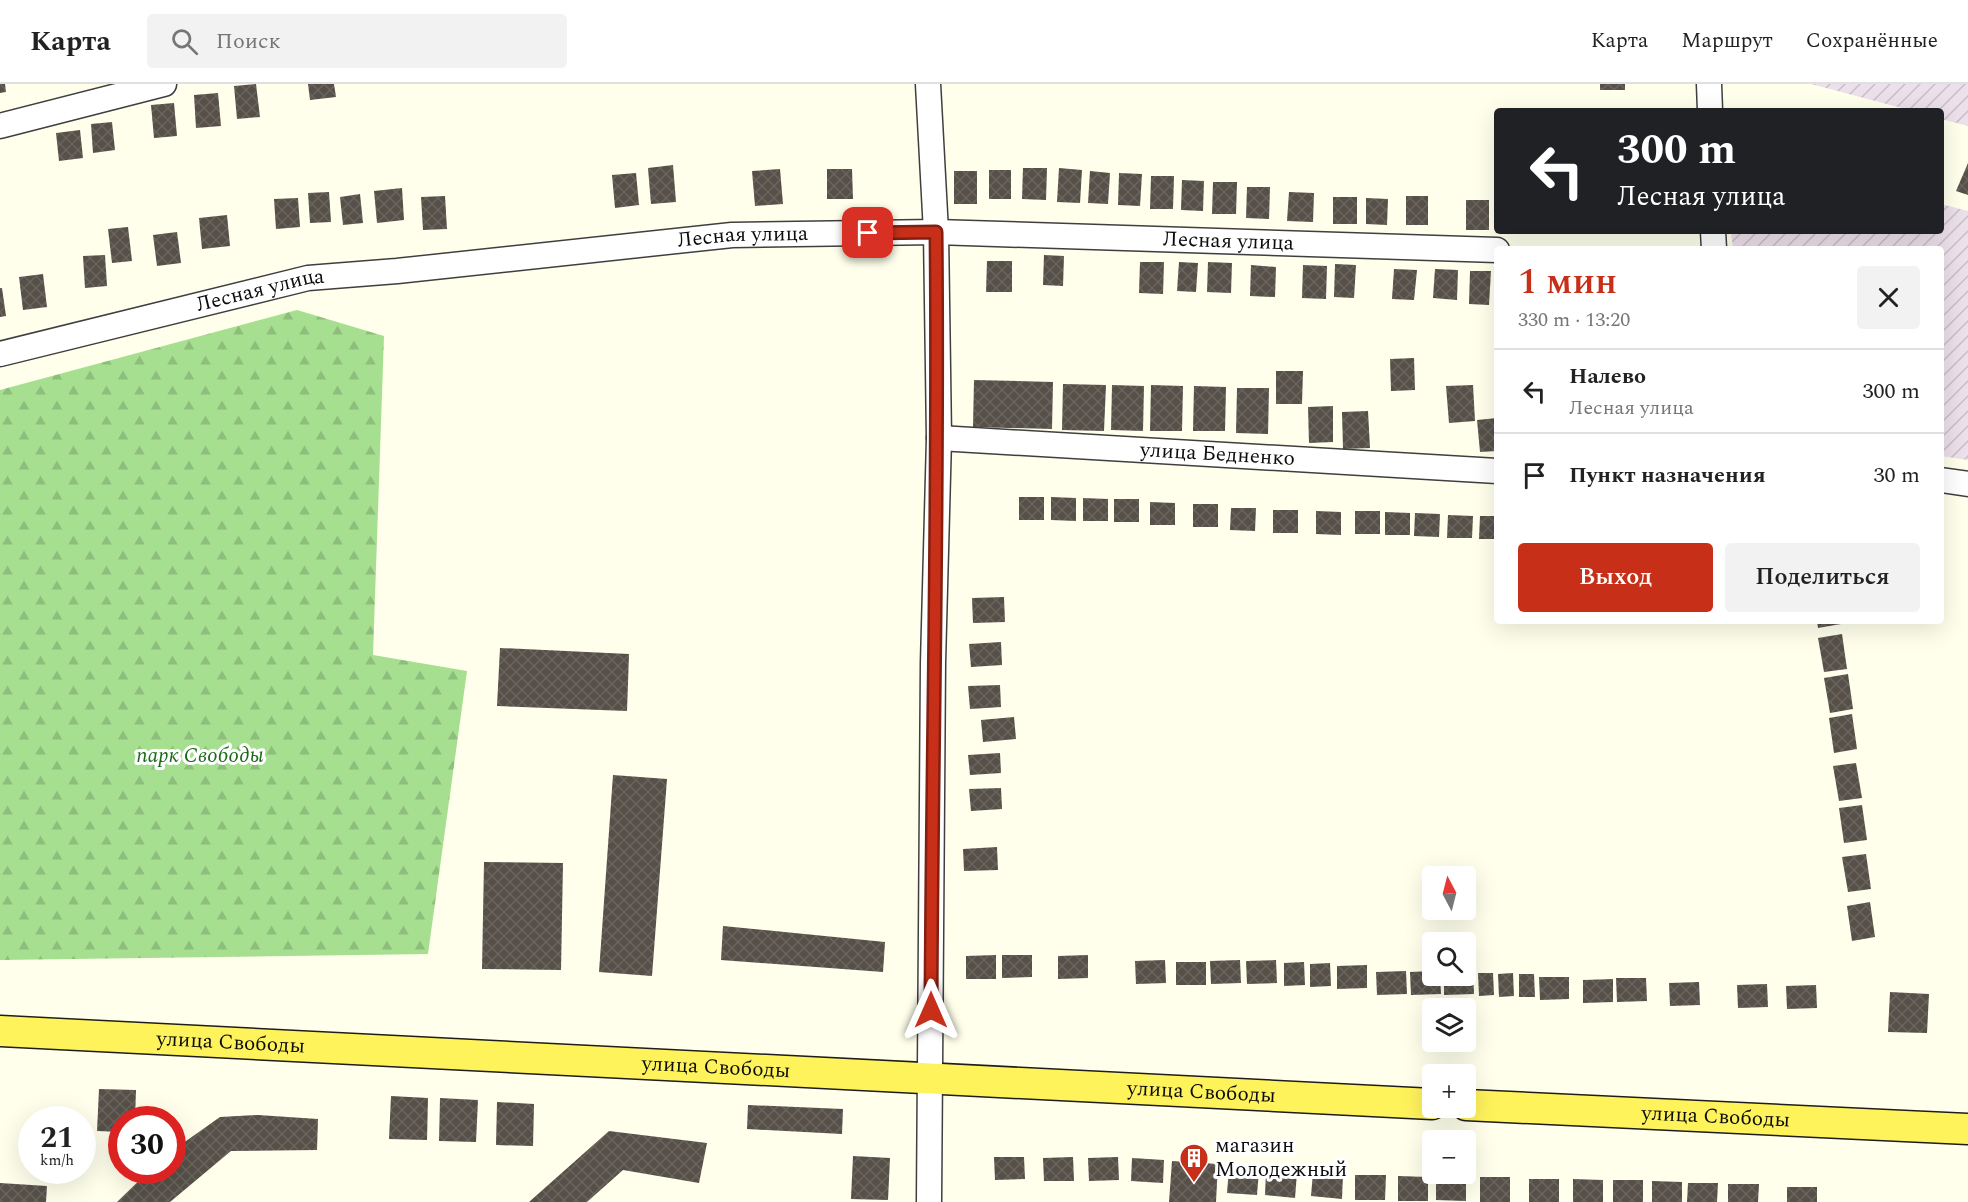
<!DOCTYPE html>
<html lang="ru">
<meta charset="utf-8">
<style>
body{margin:0;font-family:Spectral,serif;background:#f2f2f2;color:#222;height:100vh;display:flex;flex-direction:column;font-size:22px;white-space:nowrap}
*{box-sizing:border-box;margin:0}
p{font-size:20px;color:#767676}
.icon{flex:none;width:33px;height:33px;fill:none;stroke:currentColor;stroke-width:2;stroke-linecap:round;stroke-linejoin:round}
.map{position:relative;flex:1;overflow:hidden}
.side{position:absolute;left:1494px;top:162px;width:450px;height:378px;display:flex;flex-direction:column;background:#fff;border-radius:6px;box-shadow:0 6px 24px #0002}
.side>*{flex:none}
.guide{position:absolute;left:1494px;top:24px;width:450px;height:126px;border-radius:6px;box-shadow:0 6px 24px #0002;background:#202124;color:#fff;overflow:hidden}
.needle{width:39px;rotate:353deg}
.fabs{position:absolute;left:1422px;top:782px;display:grid;gap:12px}
.fabs a{display:grid;place-items:center;width:54px;height:54px;border-radius:6px;background:#fff;box-shadow:0 6px 24px #0002;font-size:30px}
.speed{position:absolute;left:18px;top:1022px;display:flex;gap:12px;font-size:30px;font-weight:700;text-align:center}
.speed>*{display:grid;place-content:center;width:78px;height:78px;border-radius:50%;background:#fff;box-shadow:0 6px 24px #0002;line-height:1}
.speed small{font-size:15px;font-weight:400}
.speed .limit{border:9px solid #d22;background:#fff;color:#111}
.pin{position:absolute;display:grid;place-items:center;width:51px;height:51px;color:#fff;margin:-26px;border-radius:12px;box-shadow:0 3px 9px #0006}
.me{position:absolute;width:66px;margin:-33px;rotate:0deg;stroke-linejoin:round;filter:drop-shadow(0 0 4px #0008)}
.turn{display:flex;align-items:center;gap:21px;height:126px;padding:0 24px;font-size:27px}
.turn .icon{width:78px;height:78px;stroke-width:2.5}
.turn b{display:block;font-size:42px;line-height:51px}
.round{display:grid;place-items:center;flex:none;width:63px;height:63px;border-radius:6px;background:#f2f2f2}
.overview{display:flex;align-items:center;justify-content:space-between;height:102px;padding:0 24px}
h1{font-size:36px;font-weight:600;line-height:45px;color:#c82f19}
.primary-button{display:flex;gap:12px;margin-top:auto;padding:12px 24px}
.primary-button a{flex:1;height:69px;border-radius:6px;background:#c82f19;color:#fff;font-size:24px;font-weight:600;line-height:69px;text-align:center}
.primary-button a+a{background:#f2f2f2;color:#222}
ul{padding:0;list-style:none}
li{display:flex;align-items:center;gap:18px;height:84px;padding:0 24px;border-top:2px solid #e0e0e0}
li div{flex:1}
li b{display:block;font-size:22px}
li em{font-style:normal}
header{display:flex;align-items:center;gap:36px;box-sizing:border-box;height:84px;padding:0 30px;background:#fff;border-bottom:2px solid #e0e0e0}
header strong{font-size:28px}
nav{display:flex;gap:33px;margin-inline-start:auto;font-size:21px}
.search{width:420px;height:54px;background:#f2f2f2;display:flex;align-items:center;gap:15px;box-sizing:border-box;padding:0 21px;border-radius:6px;color:#767676;font-size:22px}
.map>svg:first-child{display:block}
</style>
<header>
<strong>Карта</strong>
<div class="search"><svg class="icon" aria-label="search" viewBox="0 0 24 24"><circle cx="10" cy="10" r="6"/><path d="M15 15l6 6"/></svg>Поиск</div>
<nav><a>Карта</a><a>Маршрут</a><a>Сохранённые</a></nav>
</header>
<div class="map">
<svg width="1968" height="1118" viewBox="0 0 1968 1118">
<defs>
<pattern id="industrial-furrows" width="10" height="10" patternUnits="userSpaceOnUse" patternTransform="scale(1.5)"><rect width="10" height="10" fill="#ece0eb"/><path d="M-1 1l2-2M0 10L10 0M9 11l2-2" fill="none" stroke="#c9bfc8"/></pattern>
<pattern id="forest-firs" width="22" height="20" patternUnits="userSpaceOnUse" patternTransform="scale(1.5)"><rect width="22" height="20" fill="#a6df90"/><path d="M5 1l3.5 6h-7zM16 11l3.5 6h-7z" fill="#8ebe7b"/></pattern>
<pattern id="building-cross-hatch" width="8" height="8" patternUnits="userSpaceOnUse" patternTransform="scale(1.5)"><rect width="8" height="8" fill="#565048"/><path d="M0 0l8 8M0 8l8-8" fill="none" stroke="#69645e"/></pattern>
</defs>
<rect width="100%" height="100%" fill="#ffffec"/>
<g fill="url(#industrial-furrows)">
<path d="M1811,0H1968V42L1941,35V27H1913Z"/>
<path d="M1941,120L1968,127V376L1941,372V165H1733L1731,147H1941Z"/>
</g>
<path fill="url(#forest-firs)" d="M297,226L384,252L373,571L467,587L428,870L0,876V306Z"/>
<g fill="url(#building-cross-hatch)">
<path d="M0,0H5L6,8L0,9Z"/>
<path d="M256,0L260,33L237,35L234,2Z"/>
<path d="M308,0H334L336,13L310,16Z"/>
<rect x="1600" y="0" width="25" height="6"/>
<path d="M218,9L221,42L196,44L194,11Z"/>
<path d="M174,19L177,52L154,54L151,21Z"/>
<path d="M112,38L115,66L93,69L91,40Z"/>
<path d="M80,46L83,74L59,77L56,49Z"/>
<path d="M1968,79V111L1956,107Z"/>
<path d="M673,81L676,118L651,120L648,84Z"/>
<path d="M1023,84H1047L1046,116L1022,115Z"/>
<path d="M1059,84L1082,86L1080,119L1057,118Z"/>
<path d="M780,85L783,120L755,122L752,87Z"/>
<path d="M827,85H852L853,115H827Z"/>
<rect x="989" y="86" width="22" height="29"/>
<rect x="954" y="87" width="23" height="33"/>
<path d="M1090,87L1110,89L1108,120L1088,119Z"/>
<path d="M636,89L639,121L615,124L612,91Z"/>
<path d="M1119,89L1142,90L1140,122L1118,121Z"/>
<path d="M1151,92H1174L1173,125H1150Z"/>
<path d="M1182,96L1204,97L1203,127L1181,126Z"/>
<path d="M1213,98H1237L1236,130H1212Z"/>
<path d="M1247,103H1270L1269,135L1246,134Z"/>
<path d="M402,104L404,136L377,139L374,107Z"/>
<path d="M329,108L331,138L310,139L308,109Z"/>
<path d="M1289,108L1314,109L1313,138L1287,137Z"/>
<path d="M360,110L363,139L343,141L340,113Z"/>
<path d="M445,112L447,145L423,146L421,113Z"/>
<rect x="1406" y="112" width="22" height="29"/>
<rect x="1333" y="113" width="24" height="27"/>
<path d="M298,114L300,143L276,145L274,115Z"/>
<path d="M1366,114L1388,115L1387,141L1366,140Z"/>
<rect x="1466" y="116" width="23" height="30"/>
<path d="M227,131L230,162L202,165L199,134Z"/>
<path d="M128,143L132,177L112,179L108,145Z"/>
<path d="M177,148L181,179L157,182L153,151Z"/>
<path d="M105,171L107,202L85,204L83,172Z"/>
<path d="M1044,171L1064,172L1063,202L1043,201Z"/>
<path d="M987,177H1012V208H986Z"/>
<path d="M1140,178H1164L1163,210L1139,209Z"/>
<path d="M1179,178L1198,179L1196,208L1177,207Z"/>
<path d="M1208,178L1232,179L1231,209L1207,208Z"/>
<path d="M1335,180L1356,181L1354,214L1334,213Z"/>
<path d="M1251,181L1276,183L1275,213L1250,212Z"/>
<path d="M1303,181L1327,182L1326,215L1302,214Z"/>
<path d="M1394,185L1417,186L1414,216L1392,215Z"/>
<path d="M1435,185L1458,186L1457,216L1433,214Z"/>
<path d="M1470,187H1491L1489,221L1469,220Z"/>
<path d="M43,190L47,223L23,226L19,193Z"/>
<path d="M0,204H2L6,232L0,233Z"/>
<path d="M1414,274L1415,306L1391,307L1390,275Z"/>
<path d="M1276,287H1303L1302,320H1276Z"/>
<path d="M974,296L1053,298L1052,345L973,343Z"/>
<path d="M1063,300L1106,301L1104,347L1062,346Z"/>
<path d="M1112,301L1144,302L1143,347L1111,346Z"/>
<path d="M1151,301L1183,302L1182,347H1150Z"/>
<path d="M1473,301L1475,337L1449,339L1446,302Z"/>
<path d="M1194,302L1226,303L1225,347H1193Z"/>
<path d="M1237,304H1269L1268,350L1236,349Z"/>
<path d="M1333,322V358L1309,359L1308,323Z"/>
<path d="M1368,327L1370,364L1343,365L1342,328Z"/>
<path d="M1497,334V367L1480,368L1477,336Z"/>
<rect x="1019" y="413" width="25" height="23"/>
<path d="M1051,413L1076,414V437L1051,436Z"/>
<path d="M1083,414L1108,415V437H1083Z"/>
<rect x="1114" y="415" width="25" height="23"/>
<path d="M1150,418L1175,419V441H1150Z"/>
<rect x="1193" y="420" width="25" height="23"/>
<path d="M1231,424H1256L1255,447L1230,446Z"/>
<rect x="1273" y="426" width="25" height="23"/>
<path d="M1316,427L1341,428V451L1316,450Z"/>
<rect x="1355" y="427" width="25" height="23"/>
<path d="M1385,428L1410,429V451H1385Z"/>
<path d="M1415,429L1440,430L1439,453L1414,452Z"/>
<path d="M1448,431L1473,432L1472,454H1447Z"/>
<path d="M1480,432H1497V455H1479Z"/>
<path d="M1004,513L1005,538L973,539L972,514Z"/>
<path d="M1817,537H1841V540L1818,544Z"/>
<path d="M1842,550L1847,585L1824,588L1818,554Z"/>
<path d="M1001,558L1002,581L971,583L969,560Z"/>
<path d="M500,564L629,570L627,627L497,622Z"/>
<path d="M1848,590L1853,625L1830,629L1824,594Z"/>
<path d="M1000,601L1001,623L970,625L968,602Z"/>
<path d="M1852,630L1857,665L1834,669L1829,634Z"/>
<path d="M1014,633L1016,655L983,658L981,636Z"/>
<path d="M1000,669L1001,689L970,691L968,671Z"/>
<path d="M1856,679L1862,714L1839,717L1833,682Z"/>
<path d="M613,691L667,695L652,892L599,888Z"/>
<path d="M1001,704L1002,725L971,727L969,705Z"/>
<path d="M1862,721L1867,756L1844,759L1839,724Z"/>
<path d="M997,763L998,786L964,787L963,765Z"/>
<path d="M1866,770L1871,805L1848,808L1842,773Z"/>
<path d="M484,778L563,779L561,886L482,885Z"/>
<path d="M1870,818L1875,853L1852,857L1847,822Z"/>
<path d="M723,842L885,858L883,888L721,876Z"/>
<path d="M996,871V895H966V872Z"/>
<path d="M1002,871H1032V893L1002,894Z"/>
<path d="M1088,871V894L1058,895V872Z"/>
<path d="M1165,876L1166,899L1136,900L1135,877Z"/>
<path d="M1240,876L1241,899L1211,900L1210,877Z"/>
<path d="M1276,876L1277,899L1247,900L1246,877Z"/>
<rect x="1176" y="878" width="30" height="23"/>
<path d="M1304,878L1305,901L1284,902V879Z"/>
<path d="M1330,879L1331,902L1310,903V880Z"/>
<path d="M1367,881V904L1337,905V882Z"/>
<path d="M1406,887L1407,910L1377,911L1376,888Z"/>
<path d="M1432,887V891H1440L1441,910L1411,911L1410,888Z"/>
<path d="M1466,887H1473L1474,910L1444,911V891H1466Z"/>
<path d="M1478,889H1493L1494,911L1479,912Z"/>
<path d="M1513,889L1514,912L1499,913L1498,890Z"/>
<path d="M1519,890H1534L1535,913H1519Z"/>
<path d="M1539,893H1569V915L1540,916Z"/>
<path d="M1616,894H1646L1647,917L1617,918Z"/>
<path d="M1613,895V918L1583,919V896Z"/>
<path d="M1699,898L1700,921L1670,922L1669,899Z"/>
<path d="M1767,900L1768,923L1738,924L1737,901Z"/>
<path d="M1816,901L1817,924L1787,925L1786,902Z"/>
<path d="M1890,908L1929,910L1927,949L1888,948Z"/>
<path d="M99,1005L136,1006L135,1035H122V1048L97,1047Z"/>
<path d="M391,1012L428,1014L427,1056L389,1055Z"/>
<path d="M440,1014L478,1016L476,1058L439,1057Z"/>
<path d="M497,1018L534,1020L533,1062L496,1061Z"/>
<path d="M748,1021L843,1025L842,1050L747,1045Z"/>
<path d="M258,1031L318,1035L317,1066L231,1067L170,1118H117L150,1086H172V1067L220,1033Z"/>
<path d="M609,1047L707,1059L699,1099L623,1086L587,1118H529Z"/>
<path d="M853,1072L890,1074L888,1116L851,1115Z"/>
<path d="M994,1073H1024L1025,1095L995,1096Z"/>
<path d="M1073,1073L1074,1097H1044L1043,1074Z"/>
<path d="M1118,1073L1119,1096L1089,1097L1088,1074Z"/>
<path d="M1132,1074L1164,1076L1163,1099L1131,1097Z"/>
<path d="M1172,1077L1218,1080L1216,1118H1169Z"/>
<path d="M1229,1084L1259,1086L1257,1111L1227,1109Z"/>
<path d="M1266,1087L1297,1089L1295,1114L1265,1111Z"/>
<path d="M1313,1088L1343,1090L1342,1115L1311,1112Z"/>
<path d="M1355,1091H1386L1385,1116H1355Z"/>
<path d="M1398,1092L1428,1093V1117H1398Z"/>
<path d="M1436,1092H1466V1117L1436,1116Z"/>
<rect x="1480" y="1093" width="30" height="25"/>
<rect x="1529" y="1095" width="30" height="23"/>
<path d="M1573,1095L1603,1096V1118H1573Z"/>
<rect x="1613" y="1096" width="30" height="22"/>
<path d="M1652,1097L1682,1098V1118H1652Z"/>
<path d="M0,1099L47,1102L46,1118H0Z"/>
<path d="M1688,1099H1718L1717,1118H1687Z"/>
<path d="M1728,1100H1759L1758,1118H1728Z"/>
<rect x="1787" y="1103" width="30" height="15"/>
</g>
<g fill="none" stroke-linecap="round" stroke-linejoin="round">
<g stroke="#3f3f3f" stroke-width="27">
<g id="minor">
<path d="M928,0L936,148L939,354L933,579L929,1118"/>
<path d="M1709,0L1710,27"/>
<path d="M0,42L164,0"/>
<path d="M1713,147L1714,165"/>
<path id="s1" d="M0,270L308,194L397,187L732,151L936,148L1497,166"/>
<path id="s2" d="M939,354L1497,387"/>
<path d="M1941,396L1968,400"/>
</g>
</g>
<g stroke="#1d1d1d" stroke-width="33">
<g id="major">
<path id="s3" d="M0,947L1432,1020"/>
<path id="s4" d="M1466,1021L1968,1045"/>
</g>
</g>
<use href="#minor" stroke="#fff" stroke-width="24"/>
<use href="#major" stroke="#fff35c" stroke-width="30"/>
</g>
<g fill="none" stroke-linecap="round" stroke-linejoin="round">
<g stroke="#821f10" stroke-width="15">
<path id="route" d="M868,149L936,148C939,408 932,667 931,926"/>
</g>
<use href="#route" stroke="#c82f19" stroke-width="10"/>
</g>
<defs>
<g id="building-pin" transform="scale(1.5)"><path d="M0 17L-7.5 6A9.5 9.5 0 1 1 7.5 6Z" fill="#c82f19" stroke="#fff"/><path d="M-4-6H4V6H1V3H-1V6H-4ZM-2.5-4.3h1.7v1.8h-1.7ZM.8-4.3h1.7v1.8H.8ZM-2.5-1h1.7V.8h-1.7ZM.8-1h1.7V.8H.8Z" fill="#fff"/></g>
</defs>
<g fill-rule="evenodd">
<use href="#building-pin" x="1194" y="1074"/>
</g>
<g text-anchor="middle" dominant-baseline="central" stroke-width="6" stroke-linejoin="round" paint-order="stroke">
<g font-size="21" fill="#0c0c0c" stroke="#fff">
<text stroke="none"><textPath href="#s1" startOffset="754">Лесная улица</textPath></text>
<text stroke="none"><textPath href="#s1" startOffset="1240">Лесная улица</textPath></text>
<text stroke="none"><textPath href="#s1" startOffset="268">Лесная улица</textPath></text>
<text stroke="none"><textPath href="#s2" startOffset="279">улица Бедненко</textPath></text>
<text stroke="none"><textPath href="#s3" startOffset="231">улица Свободы</textPath></text>
<text stroke="none"><textPath href="#s3" startOffset="717">улица Свободы</textPath></text>
<text stroke="none"><textPath href="#s3" startOffset="1203">улица Свободы</textPath></text>
<text stroke="none"><textPath href="#s4" startOffset="250">улица Свободы</textPath></text>
</g>
<g font-size="21" font-style="italic" fill="#1a6918" stroke="#fff">
<text x="200" y="672">парк Свободы</text>
</g>
<g font-size="21" fill="#0c0c0c" stroke="#fff" text-anchor="start">
<text x="1215" y="1062">магазин<tspan x="1215" dy="24">Молодежный</tspan></text>
</g>
</g>
</svg>
<div class="fabs">
<a><svg class="needle" viewBox="-14 -14 28 28"><path d="M0-13l5 13h-10z" fill="#e53935"/><path d="M0 13l5-13h-10z" fill="#767676"/></svg></a>
<a><svg class="icon" aria-label="search" viewBox="0 0 24 24"><circle cx="10" cy="10" r="6"/><path d="M15 15l6 6"/></svg></a>
<a><svg class="icon" aria-label="layers" viewBox="0 0 24 24"><path d="M12 4l9 5-9 5-9-5zM3 14l9 5 9-5"/></svg></a>
<a>+</a>
<a>−</a>
</div>
<div class="speed"><div>21<small>km/h</small></div><div class="limit">30</div></div>
<div class="pin" style="left:868px;top:149px;background:#d93025"><svg class="icon" aria-label="arrive" viewBox="0 0 24 24"><path d="M6 21V4h12l-3 4 3 4H6"/></svg></div>
<svg class="me" style="left:931px;top:926px" viewBox="-20 -20 40 40"><path d="M0-17L14 15 0 8-14 15z" fill="#c82f19" stroke="#fff" stroke-width="4"/></svg>
<div class="guide">
<div class="turn"><svg class="icon" aria-label="left" viewBox="0 0 24 24"><path d="M17 20v-9H6M10 6l-5 5 5 5"/></svg><div><b>300 m</b>Лесная улица</div></div>
</div>
<section class="side">
<div class="overview"><div><h1>1 мин</h1><p>330 m · 13:20</p></div><a class="round"><svg class="icon" aria-label="close" viewBox="0 0 24 24"><path d="M6 6l12 12M18 6L6 18"/></svg></a></div>
<ul>
<li><svg class="icon" aria-label="left" viewBox="0 0 24 24"><path d="M17 20v-9H6M10 6l-5 5 5 5"/></svg><div><b>Налево</b><p>Лесная улица</p></div><em>300 m</em></li>
<li><svg class="icon" aria-label="arrive" viewBox="0 0 24 24"><path d="M6 21V4h12l-3 4 3 4H6"/></svg><div><b>Пункт назначения</b></div><em>30 m</em></li>
</ul>
<div class="primary-button"><a>Выход</a><a>Поделиться</a></div>
</section>
</div>
